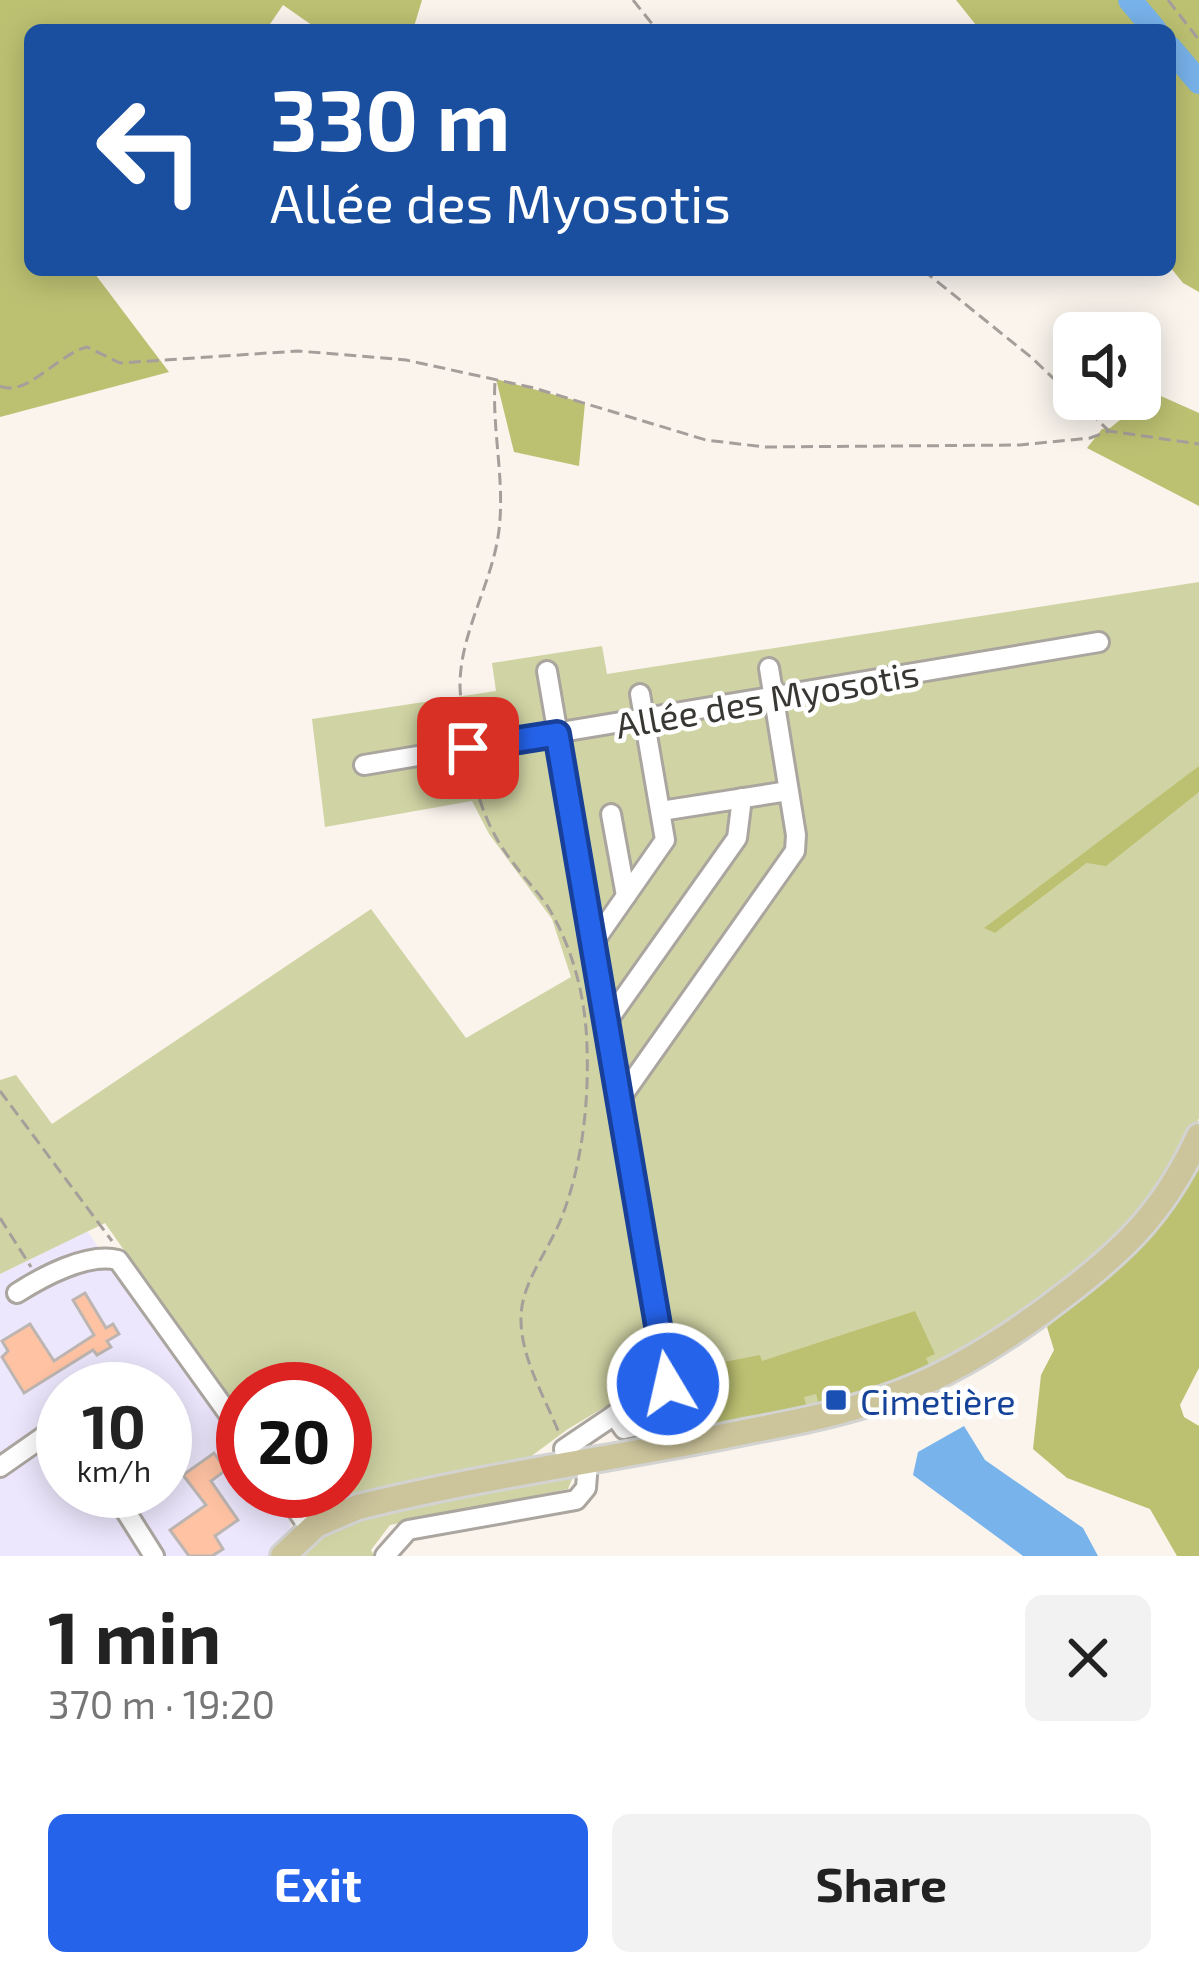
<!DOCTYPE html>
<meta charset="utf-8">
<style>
body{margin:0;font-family:"Exo 2",sans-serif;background:#f2f2f2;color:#222;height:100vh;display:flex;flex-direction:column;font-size:45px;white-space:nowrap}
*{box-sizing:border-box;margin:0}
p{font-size:39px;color:#767676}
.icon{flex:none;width:66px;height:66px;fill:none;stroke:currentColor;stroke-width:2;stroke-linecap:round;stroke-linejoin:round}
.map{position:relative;height:1556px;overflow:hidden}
.side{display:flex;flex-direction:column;background:#fff;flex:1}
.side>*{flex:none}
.banner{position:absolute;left:24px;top:24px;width:1152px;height:252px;border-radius:18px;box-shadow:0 6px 30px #0003;background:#1a4fa0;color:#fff;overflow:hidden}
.buttons{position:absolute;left:1053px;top:312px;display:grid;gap:24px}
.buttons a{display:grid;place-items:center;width:108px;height:108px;border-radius:18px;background:#fff;box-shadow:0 6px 30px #0003;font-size:60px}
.speed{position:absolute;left:36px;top:1362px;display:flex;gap:24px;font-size:60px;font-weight:700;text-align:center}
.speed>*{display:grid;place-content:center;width:156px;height:156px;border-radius:50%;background:#fff;box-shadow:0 6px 30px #0003;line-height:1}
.speed small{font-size:30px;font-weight:400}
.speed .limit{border:18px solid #d22;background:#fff;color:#111}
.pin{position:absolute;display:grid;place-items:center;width:102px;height:102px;color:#fff;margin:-51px;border-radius:24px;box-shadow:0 6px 18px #0006}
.me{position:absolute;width:132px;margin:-66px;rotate:351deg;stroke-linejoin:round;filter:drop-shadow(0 0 9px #0008)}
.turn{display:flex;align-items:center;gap:42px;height:252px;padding:0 48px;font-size:54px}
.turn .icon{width:156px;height:156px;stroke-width:2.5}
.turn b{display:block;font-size:84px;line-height:102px}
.round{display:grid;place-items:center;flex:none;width:126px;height:126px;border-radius:18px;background:#f2f2f2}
.summary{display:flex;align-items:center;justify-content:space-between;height:204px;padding:0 48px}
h1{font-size:72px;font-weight:700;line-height:90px}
.primary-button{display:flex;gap:24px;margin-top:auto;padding:24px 48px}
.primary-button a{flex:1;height:138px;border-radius:18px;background:#2563eb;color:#fff;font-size:48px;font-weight:700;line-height:138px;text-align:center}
.primary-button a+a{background:#f2f2f2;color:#222}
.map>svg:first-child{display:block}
</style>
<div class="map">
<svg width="1199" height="1556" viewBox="0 0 1199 1556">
<rect width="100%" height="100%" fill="#faf4ed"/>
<path fill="#ede7fd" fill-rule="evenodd" d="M87,1231L243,1450V1491H273L289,1515L291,1532L270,1556H0V1274ZM63,1389H165V1491H63Z"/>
<g fill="#d0d4a4">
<path d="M1199,582V766L995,933L1087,863L1199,792V1118L1180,1162L1118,1244L964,1349L896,1382L819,1405L683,1433L660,1374L568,1429L518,1466L314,1503L298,1499L292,1491H345V1389H243V1421L105,1223L0,1274V1080L16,1075L52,1124L371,909L466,1038L571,977L552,919L489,834L472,801L325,827L312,719L496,691L492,663L602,646L607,674Z"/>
<path d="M575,1472L568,1489L390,1525L371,1550L374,1556H293C342,1501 501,1486 575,1472Z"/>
</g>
<g fill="#bcc172">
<path d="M0,0H422L413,30H319L283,5L266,30H30V270H92L169,372L0,417Z"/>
<path d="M956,0H1199V292L1183,283L1170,267V30H980Z"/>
<path d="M496,379L585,403L579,466L514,452Z"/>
<path d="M1154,393L1199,413V506L1087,448L1102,429L1110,428Z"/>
<path d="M1199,766V792L1106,866L1087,863L995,933L984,928Z"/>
<path d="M1199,1153V1368L1180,1405L1184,1417L1199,1426V1556H1177L1150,1509L1067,1478L1033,1449L1041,1375L1054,1350L1047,1327C1120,1267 1157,1242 1199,1153Z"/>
<path d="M915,1311L935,1354L926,1358L930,1367L863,1394L819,1405L816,1394L804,1397L807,1408L694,1431L692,1419L681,1421L676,1390L713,1384L724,1362L760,1355L762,1361Z"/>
</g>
<path fill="#78b3eb" d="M964,1426L985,1460L1083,1528L1098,1556H1023L913,1475L918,1452Z"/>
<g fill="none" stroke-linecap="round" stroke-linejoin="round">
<g stroke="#78b3eb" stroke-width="24">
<path d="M1130,0L1155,30"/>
<path d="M1170,48L1199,82"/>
</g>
</g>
<g fill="#ffc3a3" stroke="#bdb5b1" stroke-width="3">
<path d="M85,1293L106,1328L113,1324L119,1334L107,1341L111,1347L97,1355L93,1350L24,1393L2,1357L8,1351L2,1341L30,1324L54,1361L94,1335L73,1300Z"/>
<path d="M699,1337L698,1352L705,1355L695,1377L680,1370L678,1359L685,1339Z"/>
<path d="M214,1453L226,1470L211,1481L238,1520L215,1536L223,1549L212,1556H189L170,1530L206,1505L183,1475Z"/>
</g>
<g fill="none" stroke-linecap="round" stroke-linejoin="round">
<g stroke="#aaa59e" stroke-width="24">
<g id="minor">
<path d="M547,671L664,1353L676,1446"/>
<path d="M364,765L1099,642"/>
<path d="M661,811L788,791"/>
<path d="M611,814L626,896"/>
<path d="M591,946L665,840L640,694"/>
<path d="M606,1023L737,838L742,798"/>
<path d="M620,1099L795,851L796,835L769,668"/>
<path d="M17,1293C42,1277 88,1252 118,1260L243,1434"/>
<path d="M614,1415L624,1429L643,1425L652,1416L643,1396"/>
<path d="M567,1466L564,1449L656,1387L668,1384"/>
<path d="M0,1467L63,1423"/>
<path d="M113,1491L154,1556"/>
<path d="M284,1491L310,1529"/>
<path d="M385,1556L408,1530L576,1500L586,1488L588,1462"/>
</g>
</g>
<g stroke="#d3d3d2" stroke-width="30">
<path id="major" d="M283,1556L316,1525L358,1507C479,1477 603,1460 725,1436C779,1425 834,1416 885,1398C951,1376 1012,1336 1066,1294C1128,1247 1166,1208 1199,1136"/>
</g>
<g stroke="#a49f9a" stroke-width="3" stroke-dasharray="12 6" stroke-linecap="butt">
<path d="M633,0L657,30"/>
<path d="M1168,0L1199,40"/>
<path d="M923,270L1032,358L1074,398"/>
<path d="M0,386C26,398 58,354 87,347L120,363L298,351L406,360L534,388L706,440L765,447L1020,445L1090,438L1109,431L1199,444"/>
<path d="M1076,399L1108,430"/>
<path d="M466,731C464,716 460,700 460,685C460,632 493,582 499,530C505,480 492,431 495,381"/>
<path d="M471,764C478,802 490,834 514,864C525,879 538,892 548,907C573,948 586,999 587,1047C589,1104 582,1166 561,1219C548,1252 520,1284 521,1320C521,1358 545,1398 559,1433"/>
<path d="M0,1091L112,1241"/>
<path d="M0,1218L31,1267"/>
</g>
<use href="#minor" stroke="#fff" stroke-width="18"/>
<use href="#major" stroke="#ccc49b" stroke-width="24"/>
</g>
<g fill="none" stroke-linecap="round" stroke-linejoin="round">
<g stroke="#184099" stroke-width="30">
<path id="route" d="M468,748L557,734L668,1384"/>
</g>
<use href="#route" stroke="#2563eb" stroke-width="21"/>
</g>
<rect fill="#1a4fb4" stroke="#fff" stroke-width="4.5" x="824" y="1388" width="24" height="24" rx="6"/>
<g text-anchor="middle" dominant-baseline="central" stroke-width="9" stroke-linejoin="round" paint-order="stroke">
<g font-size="36" fill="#393734" stroke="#fff">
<text transform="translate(767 698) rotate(-10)">Allée des Myosotis</text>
</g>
<g font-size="36" fill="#164399" stroke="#fff" text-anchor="start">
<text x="860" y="1400">Cimetière</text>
</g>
</g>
</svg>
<div class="buttons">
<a><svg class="icon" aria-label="sound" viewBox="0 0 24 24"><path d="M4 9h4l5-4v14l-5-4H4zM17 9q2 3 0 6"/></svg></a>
</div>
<div class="speed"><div>10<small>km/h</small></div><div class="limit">20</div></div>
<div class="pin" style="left:468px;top:748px;background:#d93025"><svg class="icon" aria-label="arrive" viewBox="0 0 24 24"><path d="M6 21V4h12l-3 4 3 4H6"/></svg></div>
<svg class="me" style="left:668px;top:1384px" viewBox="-20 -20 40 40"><circle r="17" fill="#2563eb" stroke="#fff" stroke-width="3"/><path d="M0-11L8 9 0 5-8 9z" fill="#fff"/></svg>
<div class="banner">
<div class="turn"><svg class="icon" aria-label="left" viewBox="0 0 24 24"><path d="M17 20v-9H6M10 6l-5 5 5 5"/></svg><div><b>330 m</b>Allée des Myosotis</div></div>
</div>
</div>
<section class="side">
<div class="summary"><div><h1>1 min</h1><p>370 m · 19:20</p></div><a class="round"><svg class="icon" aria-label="close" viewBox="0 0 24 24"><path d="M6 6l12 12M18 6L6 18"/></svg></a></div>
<div class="primary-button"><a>Exit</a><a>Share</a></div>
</section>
